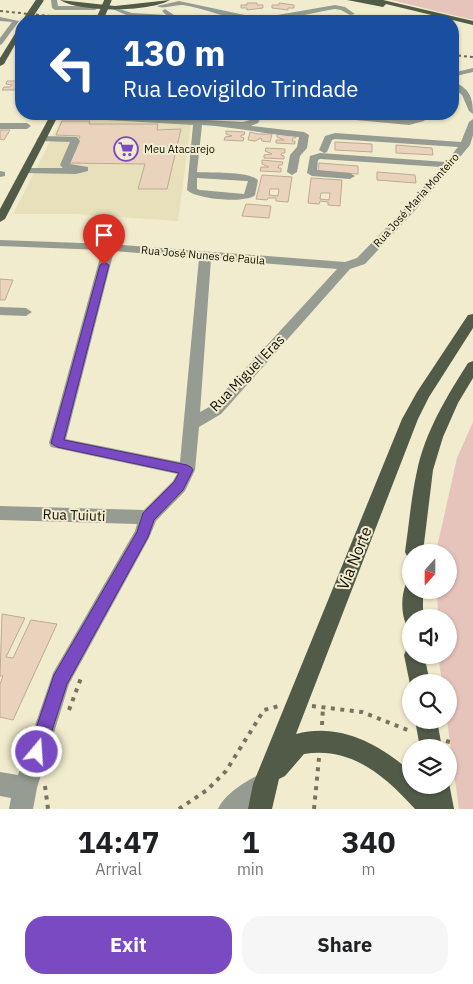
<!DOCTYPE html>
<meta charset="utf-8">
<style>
body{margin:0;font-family:"IBM Plex Sans",sans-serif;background:#f6f6f6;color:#202124;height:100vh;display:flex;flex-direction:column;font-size:19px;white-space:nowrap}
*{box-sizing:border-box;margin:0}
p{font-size:16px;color:#757577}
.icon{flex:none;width:28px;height:28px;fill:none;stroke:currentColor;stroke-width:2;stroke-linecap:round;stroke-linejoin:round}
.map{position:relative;height:809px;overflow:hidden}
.drawer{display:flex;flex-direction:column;background:#fff;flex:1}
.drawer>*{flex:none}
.guide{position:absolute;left:15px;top:15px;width:444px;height:105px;border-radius:20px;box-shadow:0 1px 4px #0004;background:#1a4fa0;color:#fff;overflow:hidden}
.needle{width:32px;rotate:201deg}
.controls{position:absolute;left:402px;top:544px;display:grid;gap:10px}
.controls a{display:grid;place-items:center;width:55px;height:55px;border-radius:50%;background:#fff;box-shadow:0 1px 4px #0004;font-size:25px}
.pin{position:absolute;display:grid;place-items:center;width:42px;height:42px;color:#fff;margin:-51px -21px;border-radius:50% 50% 50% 0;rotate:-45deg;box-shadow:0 0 5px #0007}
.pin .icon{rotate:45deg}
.me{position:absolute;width:55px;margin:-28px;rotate:18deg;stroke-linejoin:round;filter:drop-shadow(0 0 4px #0008)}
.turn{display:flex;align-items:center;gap:18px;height:105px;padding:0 25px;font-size:22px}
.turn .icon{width:65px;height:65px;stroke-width:2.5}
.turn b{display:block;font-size:35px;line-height:42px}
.eta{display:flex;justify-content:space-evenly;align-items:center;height:85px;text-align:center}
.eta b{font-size:30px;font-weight:800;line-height:35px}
.primary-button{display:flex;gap:10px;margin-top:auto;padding:10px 25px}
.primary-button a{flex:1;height:58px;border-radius:20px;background:#794ac2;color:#fff;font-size:20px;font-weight:800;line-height:58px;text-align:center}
.primary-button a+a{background:#f6f6f6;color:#202124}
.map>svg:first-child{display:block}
</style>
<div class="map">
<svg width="473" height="809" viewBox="0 0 473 809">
<rect width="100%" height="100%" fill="#f2ecce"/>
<path fill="#e7e0ba" d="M71,117L191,123L178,221L74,214H13L61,120Z"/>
<g fill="#e6c4bc">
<path d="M391,0H473V20Z"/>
<path d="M473,422V809H459L447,720H449V682H442L438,655H449V618L438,617L437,590H449V552H436L457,458Z"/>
</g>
<g fill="#ead3bd" stroke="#bfa994" fill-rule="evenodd">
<path d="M247,3H257V5H263V8L247,10V8H241V5H247Z"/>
<path d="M279,3L294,5V8H288V10L272,8V5H279Z"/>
<path d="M7,81H21V90H2L4,87H10L12,85L6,84Z"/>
<path d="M62,121H90L89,124H158L157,130L181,129L167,189H138L145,164L69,163L80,136L56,135Z"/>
<path d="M0,130H10L4,140L0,139Z"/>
<path d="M226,131L245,132L244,135H241V137L244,138L243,141L224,140L225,137L232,136L226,134Z"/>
<path d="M250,132L258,134H272L270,142L262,141L261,138L255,141L248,140Z"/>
<path d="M277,134L296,135V138H293L292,141H295V144L276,143V140H284L277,137Z"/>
<path d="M335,142L372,144V152L335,150Z"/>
<path d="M396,145L432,148L433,155L396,153Z"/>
<path d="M266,148L285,149V153H282L281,155L284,156V159L264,158V155L272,154L265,151Z"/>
<path d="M262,160L283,162L282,165H279L278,168H281V172L260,171L261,167H269L262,164Z"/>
<path d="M319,163L358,166V174L318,171Z"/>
<path d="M377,172L415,175L416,183L377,180Z"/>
<path d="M262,175L292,177L288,202L276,201V198H268L267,200L256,199ZM270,189H279L278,196L269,195Z"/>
<path d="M311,178L342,180L340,206L328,205V202L320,201L319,204L308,203ZM321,193H330L329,200L320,199Z"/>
<path d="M246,204L271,206L269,218L242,216Z"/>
<path d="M0,279L13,280L5,300H0Z"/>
<path d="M2,614L25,618L6,657L13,658L31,620L57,624L13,720L0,717V684L3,676H0Z"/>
</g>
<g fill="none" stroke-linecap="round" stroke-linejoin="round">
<g stroke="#777360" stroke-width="4" stroke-dasharray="4 5.5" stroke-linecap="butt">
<path d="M312,706L362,712L410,731"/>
<path d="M69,710L81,678"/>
<path d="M322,725L323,707"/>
<path d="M446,741L454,743"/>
<path d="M45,786L48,809"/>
<path d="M179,809L207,790L226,771L264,710L279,706"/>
<path d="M314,809L319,758"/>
</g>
<g fill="#969c91" fill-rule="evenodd">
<path d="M51,0H57L58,6H95L98,8L95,10H55L52,8Z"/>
<path d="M179,1L254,17H266L335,5L345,7L355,14L350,15L341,10L335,9C311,13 278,22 255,21C230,20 207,9 183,5C175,4 163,10 157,6Z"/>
<path d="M110,6L132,13L166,15L162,11L165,9L174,15L195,21H185L172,18L131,17L110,8Z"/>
<path d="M0,17L19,21L2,44L0,45V38L12,22L0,21Z"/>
<path d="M473,68V72L452,77V73Z"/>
<path d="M452,81C469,88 473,96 473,114L469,111L462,95L452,87Z"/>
<path d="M51,114H95L243,122L250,120L255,114H263L258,123L251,126L304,132L309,135L307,148L300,156L297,172L292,175L287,172L290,155L297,147L299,137C266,134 235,127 202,125L197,172C212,173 248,171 258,180L255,195C246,204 195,199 187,190L193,125L55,117ZM197,178L246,181H248L244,194L200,190L197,189Z"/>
<path d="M320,114H349L409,119L418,117L420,114H428L424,121L409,125L324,117Z"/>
<path d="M473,119V135L470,145L418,207L365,264L350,269L221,414L199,427L195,470L185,491L156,521L149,538L69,684L37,788L33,809H9L11,798L0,796V772L18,775L53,673L135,531L137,524L0,520V506L144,510L173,481L177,474L51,447L49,443L102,250L0,246V240L109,244L345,262L357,258L410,203L441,167L320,159L318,160L317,170L350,173L355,176L350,179L312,176L307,173L310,156L320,153L446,162L458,147L335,139L332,140L327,152L324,153L319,150L325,136L335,133L461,142L469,122ZM114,251L199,258L180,462L66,439ZM211,259L337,269L211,406L200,412Z"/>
<path d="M0,123H27L31,126L27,129H0Z"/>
<path d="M42,136L77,137L80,141L70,164L88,167V171L76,174L23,173V169L26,168H63L60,165L70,142L39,141L37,139Z"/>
<path d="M0,171L5,172V176L0,177Z"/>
<path d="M0,307L26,308L32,312L26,316L0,315Z"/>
<path d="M265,772L273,776L277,784L273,792L250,809H218C225,793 249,779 265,772Z"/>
</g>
<g fill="#515b48" fill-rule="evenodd">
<path d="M60,0L115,6L170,0C149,12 81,13 60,0Z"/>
<path d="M347,0H383L473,21V25L386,4L383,7Z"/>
<path d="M21,27V34L4,64L0,66V58L18,29Z"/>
<path d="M51,114H59L5,219L0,222V209Z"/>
<path d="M473,314V328L429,397L418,419L296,734C339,722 380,744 411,772V785H425L427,787L426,785H449V783L454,809H415C385,776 351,746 304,754L285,776L279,779L272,809H248L253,784L402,419L417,392L468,315Z"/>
<path d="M473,361V378L458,403L443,437L433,470L423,552H411V559L408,558L405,552C409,525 411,498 417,471C425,432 447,396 468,363Z"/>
<path d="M411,582V590H423V618H411V626L406,624C401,614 401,595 406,584Z"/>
<path d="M411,646V655H424L430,682H411V689L404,655L407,648Z"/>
<path d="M415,720H437L442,748H420Z"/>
</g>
<g stroke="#6d6957" stroke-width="2" stroke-dasharray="3 3" stroke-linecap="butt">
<path d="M0,11L100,21"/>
<path d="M452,55L473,57"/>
</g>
<g stroke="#515b48" stroke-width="7">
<path d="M26,21L40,0"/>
<path d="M99,21L108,0"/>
</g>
</g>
<path fill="#794ac2" stroke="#4f307e" d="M104,262L109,265L64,440L187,465L191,467L193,470L183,490L154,520L148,537L67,684L45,752L43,758L37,761L31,758L28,752L54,675L137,532L143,513L174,482L179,473L57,447L51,443L100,265Z"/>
<defs>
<g id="supermarket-ring" transform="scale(1.25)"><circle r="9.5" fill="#f2ecce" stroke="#794ac2" stroke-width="1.5"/><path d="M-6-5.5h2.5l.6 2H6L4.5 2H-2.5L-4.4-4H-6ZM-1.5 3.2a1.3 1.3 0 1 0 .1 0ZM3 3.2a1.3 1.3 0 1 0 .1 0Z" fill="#794ac2"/></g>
</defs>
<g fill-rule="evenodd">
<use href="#supermarket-ring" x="126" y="149"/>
</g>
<g text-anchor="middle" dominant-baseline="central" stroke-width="4" stroke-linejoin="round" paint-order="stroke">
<g font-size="11" fill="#110f05" stroke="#f2ecce" text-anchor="start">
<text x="144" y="149">Meu Atacarejo</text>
</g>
<g font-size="11" fill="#110f05" stroke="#f2ecce">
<text transform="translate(416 200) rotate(-48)">Rua José Maria Monteiro</text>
<text transform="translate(203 255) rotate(5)">Rua José Nunes de Paula</text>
</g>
<g font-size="14" fill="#110f05" stroke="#f2ecce">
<text transform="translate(247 373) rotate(-46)">Rua Miguel Eras</text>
<text transform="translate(74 515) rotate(2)">Rua Tuiuti</text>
</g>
<g font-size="16" fill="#110f05" stroke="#f2ecce">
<text transform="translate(354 558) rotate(-68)">Via Norte</text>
</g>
</g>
</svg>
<div class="controls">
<a><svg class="needle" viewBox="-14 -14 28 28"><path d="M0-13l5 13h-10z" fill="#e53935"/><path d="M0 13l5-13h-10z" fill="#757577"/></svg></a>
<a><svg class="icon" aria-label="sound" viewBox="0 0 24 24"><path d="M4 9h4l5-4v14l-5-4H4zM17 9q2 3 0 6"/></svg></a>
<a><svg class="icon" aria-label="search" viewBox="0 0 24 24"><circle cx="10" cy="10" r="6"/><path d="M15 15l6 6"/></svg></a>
<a><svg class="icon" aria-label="layers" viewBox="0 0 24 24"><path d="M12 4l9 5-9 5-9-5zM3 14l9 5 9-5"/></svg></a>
</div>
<div class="pin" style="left:104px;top:265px;background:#d93025"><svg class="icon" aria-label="arrive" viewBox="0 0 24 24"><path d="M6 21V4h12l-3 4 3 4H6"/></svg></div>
<svg class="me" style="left:37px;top:752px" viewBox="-20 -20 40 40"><circle r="17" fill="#794ac2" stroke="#fff" stroke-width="3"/><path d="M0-11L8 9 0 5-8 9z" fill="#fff"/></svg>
<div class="guide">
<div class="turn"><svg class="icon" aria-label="left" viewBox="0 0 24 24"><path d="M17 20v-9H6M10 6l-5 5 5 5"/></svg><div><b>130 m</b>Rua Leovigildo Trindade</div></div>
</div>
</div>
<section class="drawer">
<div class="eta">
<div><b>14:47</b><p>Arrival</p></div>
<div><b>1</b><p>min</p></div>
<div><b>340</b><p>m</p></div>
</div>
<div class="primary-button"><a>Exit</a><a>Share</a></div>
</section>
